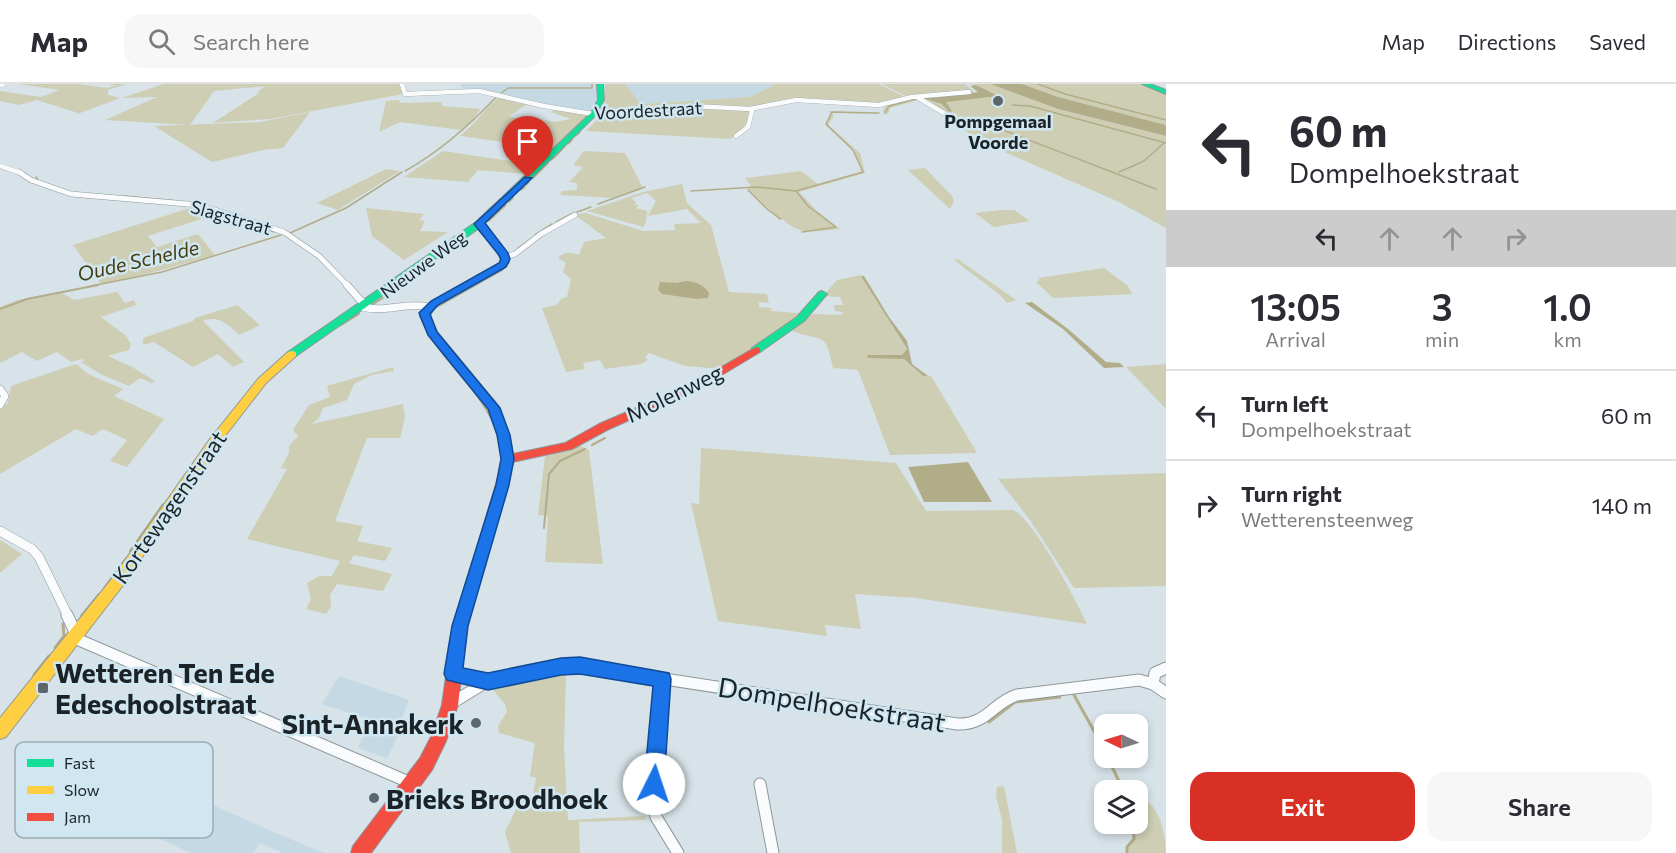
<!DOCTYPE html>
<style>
body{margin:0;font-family:Commissioner,sans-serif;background:#f7f7f7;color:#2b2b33;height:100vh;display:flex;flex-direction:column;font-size:22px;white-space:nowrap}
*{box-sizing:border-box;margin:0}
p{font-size:20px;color:#7c7c81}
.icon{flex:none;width:33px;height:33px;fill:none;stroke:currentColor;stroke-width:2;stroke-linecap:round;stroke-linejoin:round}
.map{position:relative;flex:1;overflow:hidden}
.drawer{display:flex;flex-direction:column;background:#fff;width:510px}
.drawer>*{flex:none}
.banner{background:#fff;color:#2b2b33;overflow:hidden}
.needle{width:39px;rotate:274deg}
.controls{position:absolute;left:1094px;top:630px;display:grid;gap:12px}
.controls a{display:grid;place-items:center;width:54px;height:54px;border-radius:12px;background:#fff;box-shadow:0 3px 9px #0003;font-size:30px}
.pin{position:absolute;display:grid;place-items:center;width:51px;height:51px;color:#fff;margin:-62px -26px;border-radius:50% 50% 50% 0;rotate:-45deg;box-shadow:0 0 6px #0007}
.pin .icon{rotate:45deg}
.me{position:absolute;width:66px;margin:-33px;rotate:4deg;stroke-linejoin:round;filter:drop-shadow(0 0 4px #0008)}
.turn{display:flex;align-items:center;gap:21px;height:126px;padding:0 24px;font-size:27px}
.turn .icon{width:78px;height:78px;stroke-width:2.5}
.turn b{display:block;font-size:42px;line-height:51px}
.lanes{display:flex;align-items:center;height:57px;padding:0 24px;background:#0003;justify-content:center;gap:30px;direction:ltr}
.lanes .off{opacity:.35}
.eta{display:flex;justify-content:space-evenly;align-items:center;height:102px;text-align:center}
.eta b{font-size:36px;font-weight:600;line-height:42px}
.action{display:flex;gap:12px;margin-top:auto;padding:12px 24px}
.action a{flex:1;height:69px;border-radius:18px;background:#d93025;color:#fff;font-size:24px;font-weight:600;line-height:69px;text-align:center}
.action a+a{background:#f7f7f7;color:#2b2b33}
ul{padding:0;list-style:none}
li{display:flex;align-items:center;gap:18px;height:90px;padding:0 24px;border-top:2px solid #e1e1e2}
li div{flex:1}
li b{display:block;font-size:22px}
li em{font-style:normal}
header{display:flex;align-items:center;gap:36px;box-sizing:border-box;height:84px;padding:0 30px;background:#fff;border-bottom:2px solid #e1e1e2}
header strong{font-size:28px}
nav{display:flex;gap:33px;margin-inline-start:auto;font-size:21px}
.search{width:420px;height:54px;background:#f7f7f7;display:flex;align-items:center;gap:15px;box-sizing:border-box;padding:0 21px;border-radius:18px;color:#7c7c81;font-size:22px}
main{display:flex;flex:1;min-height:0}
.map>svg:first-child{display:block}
</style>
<header>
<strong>Map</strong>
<div class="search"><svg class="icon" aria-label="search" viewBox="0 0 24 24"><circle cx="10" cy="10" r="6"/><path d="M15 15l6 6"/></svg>Search here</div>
<nav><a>Map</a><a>Directions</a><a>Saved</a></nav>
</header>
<main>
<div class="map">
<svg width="1166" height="769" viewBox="0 0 1166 769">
<rect width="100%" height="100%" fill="#d7e3e9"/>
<g fill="#c4d9e3">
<path d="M459,0H596L600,16L591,29L465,6Z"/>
<path d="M625,0H772L773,2L749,13L641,20Z"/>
<path d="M339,592L409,616L396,650L398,652L387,674L358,664L371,636L322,620Z"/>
<path d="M175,704L278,750L324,769H283L260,759L253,769H191L142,747Z"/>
</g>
<g fill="#ceceb5">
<path d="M18,0H78L107,4L116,1L103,0H126L108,6V11L120,14L75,31L78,29L37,16L19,21L0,17V7L41,13L59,6Z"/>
<path d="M164,0H400L403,10L270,35L213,39L259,9L257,8L266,2L214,7L190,41L105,36L157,13L121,14Z"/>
<path d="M605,0H625L641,20L749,13L773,2L772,0H879L905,13L886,20L813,15L750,24L698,21L610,31L599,29L605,20Z"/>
<path d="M882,0H965L974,8L984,6L977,1L969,0H990L1058,25L1166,52V144L1119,118L984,59L972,52L947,31L918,16L890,24L888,30H885L883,27L885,22L912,15Z"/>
<path d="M1022,0H1140L1166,10V41L1058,13Z"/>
<path d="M499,12L538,22L526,21L509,32L522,36L529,33L555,38L571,35L551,28L555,25L589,31L553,65L460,52C475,40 485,25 499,12Z"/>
<path d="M400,16L399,19L441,18L442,22L480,25L473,36L461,46L400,38L379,48L386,17Z"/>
<path d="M685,23L749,27C748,41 741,47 730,55L586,47L600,33Z"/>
<path d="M828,27L882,30L833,29V33L828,41L860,69L865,89L799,108L816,126L840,145C817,147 800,153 783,135L779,136L748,105L751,102L745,94L801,87L818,100L862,88L854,66L826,42L830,29Z"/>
<path d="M310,28L283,64L263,66L212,78L154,42L260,38Z"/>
<path d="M443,67L536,81L527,90L478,86L468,98L404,93Z"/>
<path d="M584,67L625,69L643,104L614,114L560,111L562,107L577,106V99L569,98L583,83L573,81Z"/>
<path d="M925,84L952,112L954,117L950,125L908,86Z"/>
<path d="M386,85L400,87L338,126L317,119Z"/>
<path d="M682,100L687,119L711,141L729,208L767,210L769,219L759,218V223L771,224L772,227L807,230L797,239L722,285L685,282L649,269L645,273L648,276L641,280L605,285L600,276L583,279L585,285L566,288L542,224L557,221L561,215L567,213L571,195L563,188L566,179L558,174C564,167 571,168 579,171L584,158L606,154L575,131L586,129L643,147L675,146L674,140L701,139L687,125L648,132L656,117L647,109L631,114L636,118L635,121H639L636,124L647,127L646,138L643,143L587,127L643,108Z"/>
<path d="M193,123L217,130L148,152L157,163L198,150L215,171L143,191L101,200L73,161Z"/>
<path d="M366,124L424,130L419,136L425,137L420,147L448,148L404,176L372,152Z"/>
<path d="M1000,126H1014L1030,137L994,143L975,129Z"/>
<path d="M958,175L962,178L1016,216L1007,219L999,210L954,176Z"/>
<path d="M1104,184L1128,202L1132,210L1053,214L1036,198L1040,196L1038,194Z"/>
<path d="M861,191L907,266L902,271H867L904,275L923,292H931L977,369L890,371L858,286L833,284C825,246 825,259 792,247L812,230L843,231L842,228L835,227L834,221H843L840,213L823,212L837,196Z"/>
<path d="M60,208L74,216L117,208L125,219L134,216L136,221L101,233L126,252L131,260L129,266L108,272L132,283L155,297L152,299L140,294L129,302L102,291L81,278L84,277L83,275L71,278L57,268L37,277L22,268L0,279V223L18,216Z"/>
<path d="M237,221L260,241L239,251C228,240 218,231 203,237L244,278L233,283L218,270L193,283L154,258L143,261V254L193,237L195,234Z"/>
<path d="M76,280L88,290L123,305L114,312L164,335L127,383L110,377L127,356L103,345L92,352L76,345L0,390V325L8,319L11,302Z"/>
<path d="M1166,280V325L1126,283Z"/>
<path d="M393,283L394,287L372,291L354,300L347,316L323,324L319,334L312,340L403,320L405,333L400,354H367L335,437L363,442L357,457L392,464L385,477L354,471L349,479L392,490L383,507L337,500L330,511L331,523L326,530L306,525L311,515L307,499L319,492H332L340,477L247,455L287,385L281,384L289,369V362L298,352L293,346L309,321L330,313L327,302Z"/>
<path d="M578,361L589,366L603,480L545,478L548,432L538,431L545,372Z"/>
<path d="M701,364L896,379L926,427L1013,426C1035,436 1076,517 1087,540L916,514L855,510L861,545L825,541L827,552L718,537L691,419L699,420Z"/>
<path d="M1166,389V502L1074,504L1030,436L998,395Z"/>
<path d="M0,456L22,470L0,489Z"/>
<path d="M557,588L566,591L564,663L568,736L644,732L646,736L579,738L580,769H511L505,748L518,721L531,724L536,694L530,692L535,659L499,649L498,642L507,628L505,620L493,606L498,603L557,593Z"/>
<path d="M1004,702L1017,769H1002V736L996,712L997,703Z"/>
<path d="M1137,710C1141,713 1146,715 1149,719C1161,728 1166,755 1166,769H1127V763L1134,755Z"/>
</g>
<g fill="#b2ad89">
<path d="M990,0H1022L1058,13L1166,41V52L1058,25Z"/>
<path d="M976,1L998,12L946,18L952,27L949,28L942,20L923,14L974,9L978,8L970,2Z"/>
<path d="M861,192H864L889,233L907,257L912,280L928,292H923L904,275L868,274L867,271H902L907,265Z"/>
<path d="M686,197C695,197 704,201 709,209L708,214L697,215L662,210L658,206L660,198L676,199Z"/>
<path d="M1032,218L1068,245L1106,278L1120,279L1124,283L1104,284L1063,245L1025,219Z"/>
<path d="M968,378L992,418H924L908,383Z"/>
</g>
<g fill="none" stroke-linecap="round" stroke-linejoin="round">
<g stroke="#b2ad89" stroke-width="1.5">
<path d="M1038,0L1065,10L1166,36"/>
<path d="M500,10L508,4H592V0"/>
<path d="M992,12L1000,16"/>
<path d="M1012,21L1030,22L1166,59"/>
<path d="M885,29L889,22L916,15"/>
<path d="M987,37L990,41L1156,105"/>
<path d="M577,51L580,48"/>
<path d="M568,60L572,56"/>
<path d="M557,71L565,62"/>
<path d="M551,76L556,72"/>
<path d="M545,82L548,79"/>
<path d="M405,87C441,67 469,42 497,12"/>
<path d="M1119,88L1144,77L1164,59"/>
<path d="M36,93L38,96"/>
<path d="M533,94L544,83"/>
<path d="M526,101L529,98"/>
<path d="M521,106L525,103"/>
<path d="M748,106L768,126L781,135"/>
<path d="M691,107L756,103L796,107L863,88L853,66L826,40L832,28L879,29"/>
<path d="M796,107L808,122L836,143L802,148"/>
<path d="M124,112L178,117"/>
<path d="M509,118L513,114"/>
<path d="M598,120L645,103"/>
<path d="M577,128L591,123"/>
<path d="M489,137L506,121"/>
<path d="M556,138L573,129"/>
<path d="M471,142L476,138"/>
<path d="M259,143L274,148"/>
<path d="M290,149L346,124L402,88"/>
<path d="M535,151L552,140"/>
<path d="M465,154L478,145"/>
<path d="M518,164L532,154"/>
<path d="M445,168L461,157"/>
<path d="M423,185L434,177"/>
<path d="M412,193L417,189"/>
<path d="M91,202L162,188L281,151"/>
<path d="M399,202L410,195"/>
</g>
<g stroke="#b2ad89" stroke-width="2">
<path d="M398,203L401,201"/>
<path d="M387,211L393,207"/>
<path d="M367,215L383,205"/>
<path d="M369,223L383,214"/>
<path d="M0,225L27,215L98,201"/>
<path d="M341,241L359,230"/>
<path d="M592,361L605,354"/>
<path d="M544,444L549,390L560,377L585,365"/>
<path d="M130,467L163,420"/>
<path d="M104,504L126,474"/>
<path d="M81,532L99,510"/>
</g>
<g stroke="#b2ad89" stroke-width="3">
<path d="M55,564L64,552L63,540"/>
<path d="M34,591L49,572"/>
<path d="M504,601L552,591"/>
<path d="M1074,611L1104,665"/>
<path d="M989,638L1015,618L1060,613"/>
<path d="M1108,674L1123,706"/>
<path d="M1127,769V763L1134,755L1133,740"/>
</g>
<g stroke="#8e989c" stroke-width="5">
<g id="street-far4">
<path d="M402,0L405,10L479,7L544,22L605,32L692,22L750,25L796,16L879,21L912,13L969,8"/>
<path d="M0,1L3,0"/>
<path d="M917,13L947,31"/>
<path d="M736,52L748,43L752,27L750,25"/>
<path d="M0,82L21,89"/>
</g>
</g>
<g stroke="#8e989c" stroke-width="6">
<g id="street-far3">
<path d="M19,88L31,96L71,110L199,121L284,148L319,172L348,202"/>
<path d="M505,173L515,170L541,150L575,131"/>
</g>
</g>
<g stroke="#8e989c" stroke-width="8">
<g id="street-far2">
<path d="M347,201L361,217L367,220"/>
<path d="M362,223C385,229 406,218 429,223"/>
<path d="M0,305L5,312L0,321"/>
</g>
</g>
<g stroke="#8e989c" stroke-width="10">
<path id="street-far1" d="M0,447L32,465L39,473L68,532"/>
</g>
<g stroke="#8e989c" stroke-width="13">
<g id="street">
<path d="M67,531L79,556L411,699"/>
<path d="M453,590L488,597"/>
<path d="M662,595L654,722L656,733L678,769"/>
<path d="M1153,600L1155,589L1166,584"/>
<path d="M450,620L488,597L561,583L580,582L957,640C987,641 992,619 1017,611L1139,596L1153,600L1166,609"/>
<path d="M760,700L773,769"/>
</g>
</g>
<g stroke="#8e989c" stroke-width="2">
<g id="fast">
<path d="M597,0H603L604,16L596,31L482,142L296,272H288V268L476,138L591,29L598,16Z"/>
<path d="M1142,0H1150L1166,6V10Z"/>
<path d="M822,207L827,210L804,237L760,268H752V264L797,233L819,208Z"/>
</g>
</g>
<g stroke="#8e989c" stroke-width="2">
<g id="slow">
<path d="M476,138H482L506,167L509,178L502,186L433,225L430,232L437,248L498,322L509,351L514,375L499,431L498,435H488L487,431C490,417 502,386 502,373C498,312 441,284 420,232L426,221L496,182L501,178L499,169L476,142Z"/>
<path d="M292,267L296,268V272L266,299L218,361L124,500L6,653L0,655V634L114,492L210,355L258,295L288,268Z"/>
</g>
</g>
<g stroke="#8e989c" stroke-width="2">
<g id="jam">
<path d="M756,263L760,264V268L700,304L607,346L572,365L508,379L502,375L508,371L565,359L599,340L692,300Z"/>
<path d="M493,426L498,427L499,431L467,542L458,621L446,657L432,686L371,769H351L353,762L420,674L431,653L442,621L453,542L487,431L488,427Z"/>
</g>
</g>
<use href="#street-far4" stroke="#f9fbfc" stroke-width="4.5"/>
<use href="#street-far3" stroke="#f9fbfc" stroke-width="5"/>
<use href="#street-far2" stroke="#f9fbfc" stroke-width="7"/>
<use href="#street-far1" stroke="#f9fbfc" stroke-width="9"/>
<use href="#street" stroke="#f9fbfc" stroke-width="11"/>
<use href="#fast" fill="#16e098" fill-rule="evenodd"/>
<use href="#slow" fill="#ffcf43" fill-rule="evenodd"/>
<use href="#jam" fill="#f24e42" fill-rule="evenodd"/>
</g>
<path fill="#1a73e8" stroke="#114b97" stroke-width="1.5" d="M525,93L532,94L485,139L508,169L510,175L506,183L438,221L430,230L437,248L500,324L510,351L514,375L509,401L468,542L463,584L488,589L561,574L580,573L669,589L671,595L664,700L661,707L654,710L647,707L644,700L653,602L580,590L561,591L488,606L447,596L444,590L452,542L496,401L501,375L497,351L488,325L428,251L419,229L431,217L499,179L501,175L498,170L474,140Z"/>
<g fill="#5d666b" stroke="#d0e6f0" stroke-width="2">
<circle cx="998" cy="17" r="6"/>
<rect x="37" y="598" width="12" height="12" rx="3"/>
<circle cx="476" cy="639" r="6"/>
<circle cx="374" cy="714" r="6"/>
</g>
<g text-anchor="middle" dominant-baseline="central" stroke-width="5" stroke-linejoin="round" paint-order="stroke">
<g font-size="18" fill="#1b2327" stroke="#d0e6f0">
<text transform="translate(648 26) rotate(-3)">Voordestraat</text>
<text transform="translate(231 133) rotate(16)">Slagstraat</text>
<text transform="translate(423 180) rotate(-36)">Nieuwe Weg</text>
</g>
<g font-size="18" font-weight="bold" fill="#1b2327" stroke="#d0e6f0">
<text x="998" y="37">Pompgemaal<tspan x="998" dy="21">Voorde</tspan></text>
</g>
<g font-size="20" font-style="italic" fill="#463d11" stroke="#d0e6f0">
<text transform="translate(138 176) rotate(-13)">Oude Schelde</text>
</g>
<g font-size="22" fill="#1b2327" stroke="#d0e6f0">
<text transform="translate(674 309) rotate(-26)">Molenweg</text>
<text transform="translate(169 423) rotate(-55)">Kortewagenstraat</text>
</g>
<g font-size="27" font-weight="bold" fill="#1b2327" stroke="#d0e6f0" text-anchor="start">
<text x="55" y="588">Wetteren Ten Ede<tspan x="55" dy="31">Edeschoolstraat</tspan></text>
<text x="464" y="639" text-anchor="end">Sint-Annakerk</text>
<text x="386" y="714">Brieks Broodhoek</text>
</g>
<g font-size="27" fill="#1b2327" stroke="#d0e6f0">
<text transform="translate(832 620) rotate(9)">Dompelhoekstraat</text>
</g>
</g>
<rect x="15" y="658" width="198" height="96" rx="9" fill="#d0e6f0" stroke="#9aacb4" stroke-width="1.5"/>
<rect x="27" y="675" width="27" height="8" fill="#16e098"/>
<rect x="27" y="702" width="27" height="8" fill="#ffcf43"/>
<rect x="27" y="729" width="27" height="8" fill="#f24e42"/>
<g font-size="16" fill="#1b2327">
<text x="64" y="685">Fast</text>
<text x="64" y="712">Slow</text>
<text x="64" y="739">Jam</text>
</g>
</svg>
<div class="controls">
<a><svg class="needle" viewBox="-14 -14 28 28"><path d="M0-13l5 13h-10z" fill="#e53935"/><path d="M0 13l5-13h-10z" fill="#7c7c81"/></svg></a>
<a><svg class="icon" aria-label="layers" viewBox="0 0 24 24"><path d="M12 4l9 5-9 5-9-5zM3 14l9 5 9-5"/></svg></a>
</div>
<div class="pin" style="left:528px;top:94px;background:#d93025"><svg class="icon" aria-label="arrive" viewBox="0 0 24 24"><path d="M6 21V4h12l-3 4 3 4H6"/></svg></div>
<svg class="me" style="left:654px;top:700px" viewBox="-20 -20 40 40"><circle r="19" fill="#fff"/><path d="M0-13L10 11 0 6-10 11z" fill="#1a73e8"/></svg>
</div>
<section class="drawer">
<div class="banner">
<div class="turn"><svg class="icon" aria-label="left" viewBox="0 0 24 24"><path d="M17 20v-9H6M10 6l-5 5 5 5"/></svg><div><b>60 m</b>Dompelhoekstraat</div></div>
<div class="lanes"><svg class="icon" aria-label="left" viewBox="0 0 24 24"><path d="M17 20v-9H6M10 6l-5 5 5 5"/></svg><svg class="icon off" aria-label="ahead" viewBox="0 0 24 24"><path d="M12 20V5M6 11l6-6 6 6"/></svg><svg class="icon off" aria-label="ahead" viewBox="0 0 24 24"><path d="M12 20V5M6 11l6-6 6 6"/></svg><svg class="icon off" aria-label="right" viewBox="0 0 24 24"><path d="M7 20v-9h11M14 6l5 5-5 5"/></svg></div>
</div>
<div class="eta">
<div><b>13:05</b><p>Arrival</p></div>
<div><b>3</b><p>min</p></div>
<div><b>1.0</b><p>km</p></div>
</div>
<ul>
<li><svg class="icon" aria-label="left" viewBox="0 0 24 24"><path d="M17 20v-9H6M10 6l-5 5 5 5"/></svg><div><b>Turn left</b><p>Dompelhoekstraat</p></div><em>60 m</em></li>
<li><svg class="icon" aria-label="right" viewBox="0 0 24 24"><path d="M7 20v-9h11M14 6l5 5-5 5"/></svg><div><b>Turn right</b><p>Wetterensteenweg</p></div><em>140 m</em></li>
</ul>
<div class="action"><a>Exit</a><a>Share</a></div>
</section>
</main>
